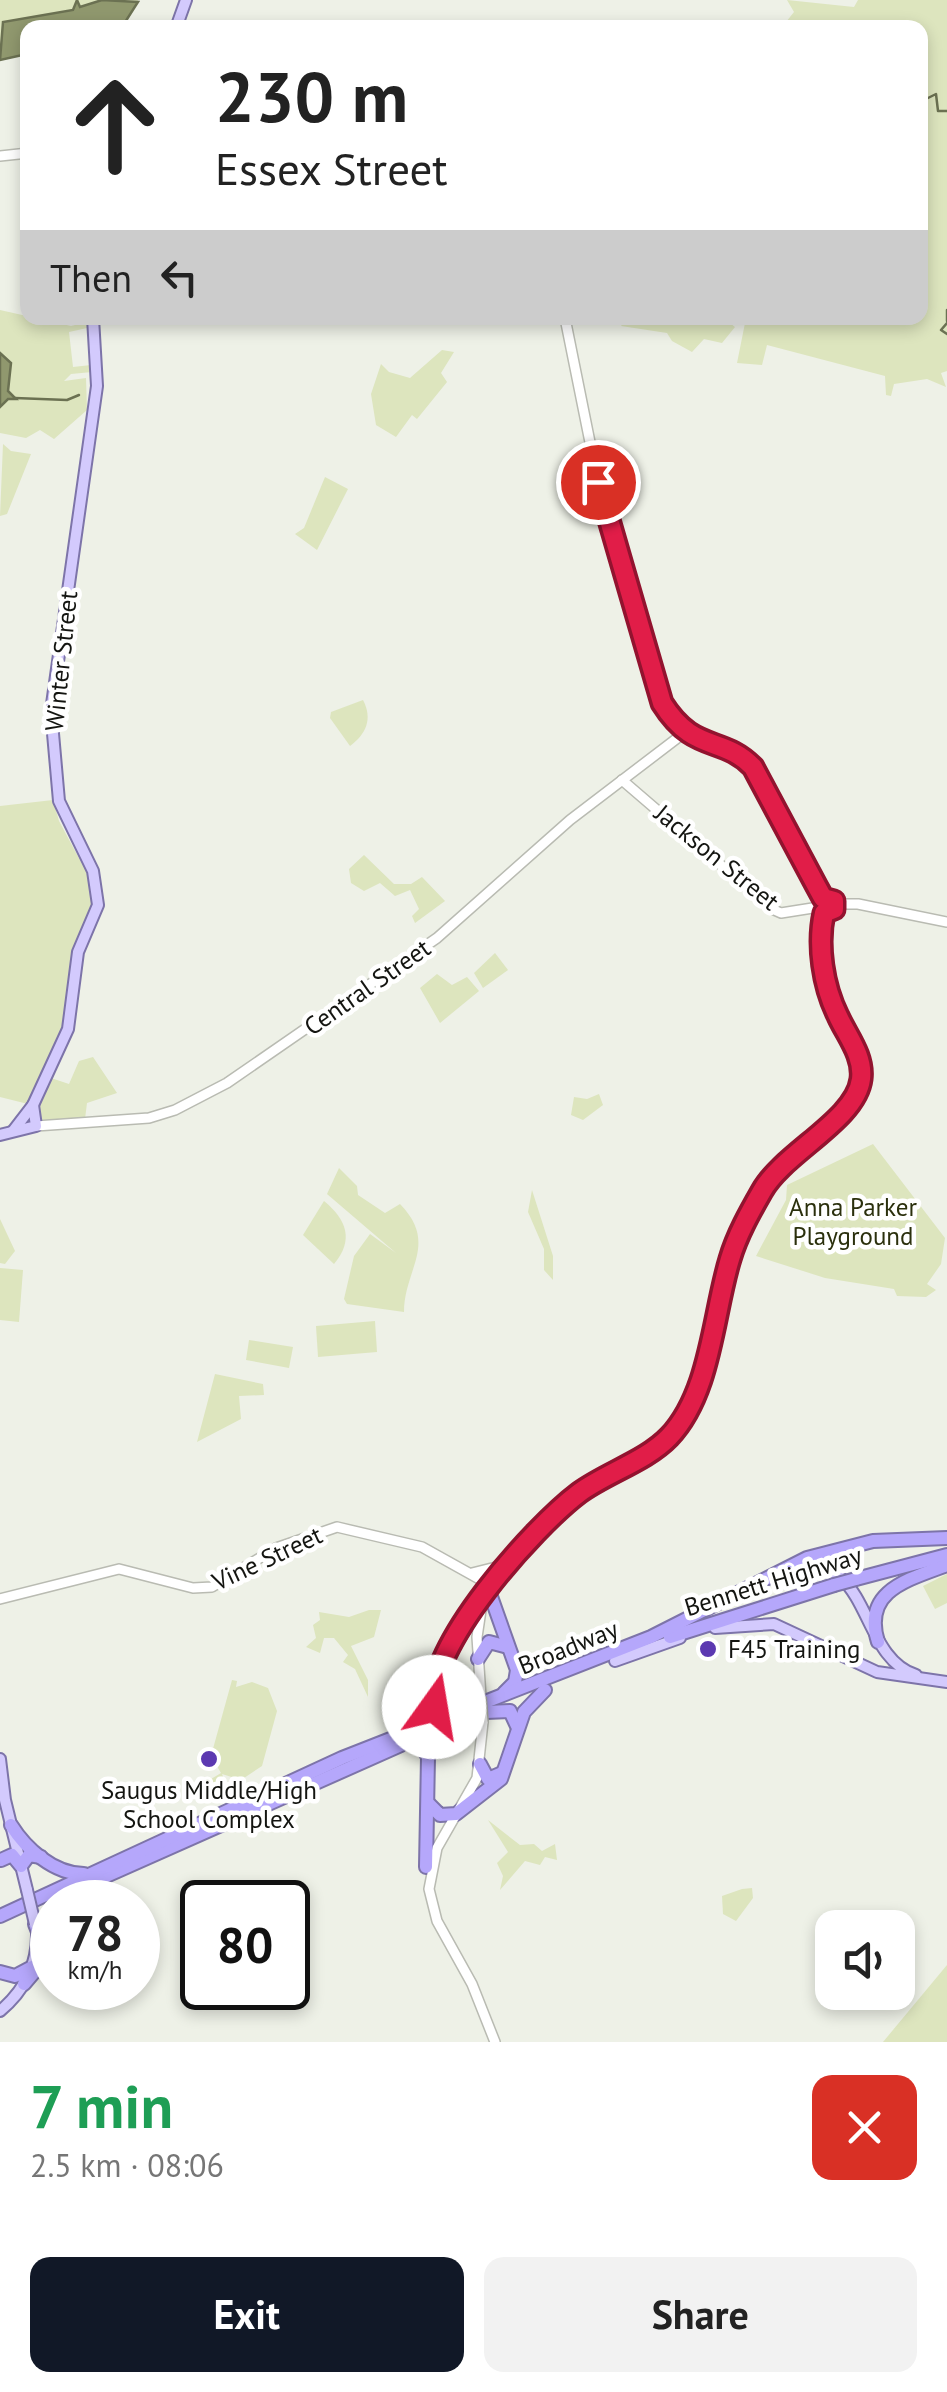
<!DOCTYPE html>
<meta charset="utf-8">
<style>
body{margin:0;font-family:"PT Sans",sans-serif;background:#f2f2f2;color:#222;height:100vh;display:flex;flex-direction:column;font-size:38px;white-space:nowrap}
*{box-sizing:border-box;margin:0}
p{font-size:32px;color:#767676}
.icon{flex:none;width:55px;height:55px;fill:none;stroke:currentColor;stroke-width:2;stroke-linecap:round;stroke-linejoin:round}
.map{position:relative;height:2042px;overflow:hidden}
.sheet{display:flex;flex-direction:column;background:#fff;flex:1}
.sheet>*{flex:none}
.top-card{position:absolute;left:20px;top:20px;width:908px;height:305px;border-radius:20px;box-shadow:0 5px 15px #0003;background:#fff;color:#222;overflow:hidden}
.controls{position:absolute;left:815px;top:1910px;display:grid;gap:20px}
.controls a{display:grid;place-items:center;width:100px;height:100px;border-radius:20px;background:#fff;box-shadow:0 5px 15px #0003;font-size:50px}
.speed{position:absolute;left:30px;top:1880px;display:flex;gap:20px;font-size:50px;font-weight:700;text-align:center}
.speed>*{display:grid;place-content:center;width:130px;height:130px;border-radius:50%;background:#fff;box-shadow:0 5px 15px #0003;line-height:1}
.speed small{font-size:25px;font-weight:400}
.speed .limit{border:5px solid #111;border-radius:15px;background:#fff;color:#111}
.pin{position:absolute;display:grid;place-items:center;width:85px;height:85px;color:#fff;margin:-42px;border:5px solid #fff;border-radius:50%;box-shadow:0 2px 10px #0007}
.me{position:absolute;width:110px;margin:-55px;rotate:13deg;stroke-linejoin:round;filter:drop-shadow(0 0 8px #0008)}
.turn{display:flex;align-items:center;gap:35px;height:210px;padding:0 30px;font-size:45px}
.turn .icon{width:130px;height:130px;stroke-width:2.5}
.turn b{display:block;font-size:70px;line-height:85px}
.then{display:flex;align-items:center;height:95px;padding:0 30px;background:#0003;gap:20px;font-size:38px}
.round{display:grid;place-items:center;flex:none;width:105px;height:105px;border-radius:20px;background:#f2f2f2}
.headline{display:flex;align-items:center;justify-content:space-between;height:170px;padding:0 30px}
h1{font-size:60px;font-weight:600;line-height:75px;color:#1e9e55}
.button{display:flex;gap:20px;margin-top:auto;padding:20px 30px}
.button a{flex:1;height:115px;border-radius:20px;background:#111827;color:#fff;font-size:40px;font-weight:600;line-height:115px;text-align:center}
.button a+a{background:#f2f2f2;color:#222}
.map>svg:first-child{display:block}
</style>
<div class="map">
<svg width="947" height="2042" viewBox="0 0 947 2042">
<rect width="100%" height="100%" fill="#eef1e7"/>
<g fill="#dde5be">
<path d="M0,0H138V2L128,20L133,27L28,28L27,54L0,60Z"/>
<path d="M787,0L854,7L858,0H947V371L941,373L946,387L927,379L894,384L891,396L886,395L885,376L767,345L762,365L737,363L746,318H920V28L782,27L794,12Z"/>
<path d="M0,310L71,326L87,322V328L69,332L73,367L91,365L92,372L71,374L64,381L86,378L87,410L54,439L40,430L26,438L0,433Z"/>
<path d="M627,318H723L735,327L722,343L704,339L692,352L672,341L667,333L621,326Z"/>
<path d="M442,350L454,352L441,373L447,382L417,419L412,415L396,437L376,425L371,394L381,364L389,372L410,378Z"/>
<path d="M3,444L11,451L31,454L7,514L0,516Z"/>
<path d="M325,477L348,489L317,550L295,534L304,528Z"/>
<path d="M363,700C373,719 366,734 350,746L330,718L331,712Z"/>
<path d="M53,800L59,821L90,879L92,899L90,914L71,953L66,1023L28,1104L0,1097V806Z"/>
<path d="M364,855L394,884H411L422,877L445,901L415,923L412,916L419,909L410,890L395,896L380,883L364,891L351,883L349,869Z"/>
<path d="M495,953L508,970L483,988L474,973Z"/>
<path d="M437,974L452,985L467,977L479,991L440,1023L420,988Z"/>
<path d="M93,1057L117,1093L87,1103L85,1119L38,1120V1103L51,1078L69,1084L79,1061Z"/>
<path d="M599,1094L603,1105L583,1120L571,1115L574,1097L587,1099Z"/>
<path d="M873,1144L945,1238L941,1264L927,1284L936,1290L926,1297L897,1296L894,1289L825,1278L756,1256L786,1200L787,1185Z"/>
<path d="M339,1168L357,1186L358,1195L385,1213L400,1204C439,1244 404,1269 404,1312L347,1304L344,1299L354,1256L370,1234L396,1253L327,1194Z"/>
<path d="M532,1190L553,1256V1280L544,1270V1249L528,1212Z"/>
<path d="M324,1201C347,1220 354,1240 334,1264L303,1235Z"/>
<path d="M0,1219L15,1251L5,1264L0,1263Z"/>
<path d="M0,1268L23,1270L19,1322L0,1320Z"/>
<path d="M375,1321L377,1352L318,1357L316,1326Z"/>
<path d="M249,1340L293,1347L289,1368L246,1360Z"/>
<path d="M215,1374L263,1384L264,1395L239,1396L241,1419L197,1442Z"/>
<path d="M947,1574V1603L935,1609L923,1586Z"/>
<path d="M369,1610H381L374,1637L351,1646L368,1680V1697L355,1669L343,1662L348,1655L334,1638H324L320,1653L306,1647L316,1638L313,1625L320,1620L319,1612L349,1617Z"/>
<path d="M232,1680L237,1681L236,1687L252,1682L268,1688L277,1711L262,1766L241,1780L222,1774L228,1789L218,1794L211,1779L221,1773L211,1756Z"/>
<path d="M488,1820L520,1845L534,1844L542,1851L555,1844L557,1860L545,1857L540,1865L525,1861L500,1890L503,1876L497,1863L508,1852Z"/>
<path d="M742,1889L752,1888L753,1898L736,1921L723,1914L722,1896Z"/>
<path d="M947,1965V2042H883Z"/>
</g>
<g fill="#90986e" stroke="#6b7152" stroke-width="2.5">
<path d="M77,0L80,7L102,0L138,2L122,27L28,28L27,54L0,60L3,22L73,10Z"/>
<path d="M0,353L11,363L8,391L16,399H8L0,407Z"/>
</g>
<g fill="none" stroke-linecap="round" stroke-linejoin="round">
<g stroke="#6b7152" stroke-width="2.5">
<path d="M920,102L936,94L938,111H947"/>
<path d="M920,107V110"/>
<path d="M947,321V310"/>
<path d="M947,323L941,330L947,334"/>
<path d="M15,398L67,400L79,395"/>
</g>
<g stroke="#b9bbb2" stroke-width="12">
<g id="secondary">
<path d="M0,156L28,153"/>
<path d="M565,318L598,482L661,703C694,754 723,735 753,767L823,897"/>
<path d="M622,780L772,909L781,913L819,907"/>
<path d="M835,904H858L947,922"/>
<path d="M36,1126L149,1118L175,1110L227,1083L437,938L570,820L684,733"/>
<path d="M472,1573L508,1564"/>
<path d="M487,1596L509,1564L568,1502L672,1434L695,1391L731,1254L760,1194L778,1170L857,1094C871,1059 841,1029 831,997C823,970 827,922 819,904L823,897"/>
<path d="M0,1599L119,1569L193,1588L212,1587L276,1548L337,1527L422,1547L492,1586"/>
<path d="M481,1697L477,1637L481,1610"/>
<path d="M483,1722L477,1778L437,1848L429,1889L437,1921L472,1984L495,2042"/>
</g>
</g>
<g stroke="#7d74a9" stroke-width="14">
<g id="primary">
<path d="M176,28L186,0"/>
<path d="M13,1131L33,1105L68,1029L78,952L98,905L93,871L59,801L51,711L97,386L93,318"/>
<path d="M0,1135L36,1126L33,1105"/>
<path d="M794,1569C871,1550 858,1657 916,1675"/>
<path d="M715,1628L774,1624L877,1672L947,1682"/>
<path d="M615,1661L680,1638"/>
<path d="M0,1759L5,1800L27,1890"/>
<path d="M0,2011C24,1991 37,1966 37,1935"/>
</g>
</g>
<g stroke="#7d74a9" stroke-width="16">
<g id="highway">
<path d="M856,1579L947,1555"/>
<path d="M489,1591L517,1670L515,1682L504,1693"/>
<path d="M670,1637L834,1585"/>
<path d="M878,1642C862,1591 907,1580 947,1565"/>
<path d="M478,1659L489,1642L508,1647"/>
<path d="M486,1712L510,1711L517,1726"/>
<path d="M417,1728L429,1714L444,1661L489,1591"/>
<path d="M407,1742L421,1745L428,1757"/>
<path d="M480,1764L488,1779L502,1773"/>
<path d="M428,1803L440,1815L456,1814L501,1779L524,1712L545,1690"/>
<path d="M11,1825C26,1849 54,1874 84,1874"/>
<path d="M1,1860L12,1855L21,1866L29,1855L41,1857"/>
<path d="M426,1867L428,1757L444,1729"/>
<path d="M95,1881L401,1745"/>
<path d="M70,1902L97,1880"/>
<path d="M0,1916L342,1758L651,1637L807,1558L873,1541L947,1538"/>
<path d="M35,1924L42,1942L52,1945"/>
<path d="M0,1972L15,1976L32,1967"/>
<path d="M24,1984L52,1951"/>
</g>
</g>
<use href="#secondary" stroke="#fff" stroke-width="9"/>
<use href="#primary" stroke="#d3cafd" stroke-width="10"/>
<use href="#highway" stroke="#b5a7fb" stroke-width="12"/>
<g stroke="#b9bbb2" stroke-width="12" stroke-linecap="butt">
<path id="secondary-bridge" d="M481,1697L483,1722"/>
</g>
<g stroke="#7d74a9" stroke-width="14" stroke-linecap="butt">
<path id="primary-bridge" d="M27,1890L35,1924"/>
</g>
<g stroke="#7d74a9" stroke-width="16" stroke-linecap="butt">
<path id="highway-bridge" d="M834,1585L856,1579"/>
</g>
<use href="#secondary-bridge" stroke="#fff" stroke-width="9"/>
<use href="#primary-bridge" stroke="#d3cafd" stroke-width="10"/>
<use href="#highway-bridge" stroke="#b5a7fb" stroke-width="12"/>
</g>
<g fill="none" stroke-linecap="round" stroke-linejoin="round">
<g stroke="#92132f" stroke-width="25">
<path id="route" d="M434,1707C424,1648 534,1527 579,1493C606,1473 646,1461 669,1437C711,1393 713,1314 730,1259C737,1235 750,1212 762,1191C783,1153 856,1120 861,1079C864,1056 847,1036 838,1016C823,986 817,945 824,913L834,909V901L823,898L817,887L753,767C722,735 694,754 662,703L598,482"/>
</g>
<use href="#route" stroke="#e11d48" stroke-width="18"/>
</g>
<g fill="#5c39b1" stroke="#fff" stroke-width="4">
<circle cx="708" cy="1649" r="10"/>
<circle cx="209" cy="1759" r="10"/>
</g>
<g text-anchor="middle" dominant-baseline="central" stroke-width="9" stroke-linejoin="round" paint-order="stroke">
<g font-size="25" fill="#141511" stroke="#fff">
<text transform="translate(61 661) rotate(-84)">Winter Street</text>
<text transform="translate(717 857) rotate(39)">Jackson Street</text>
<text transform="translate(367 987) rotate(-35)">Central Street</text>
<text transform="translate(267 1558) rotate(-25)">Vine Street</text>
<text transform="translate(773 1581) rotate(-17)">Bennett Highway</text>
<text transform="translate(568 1647) rotate(-22)">Broadway</text>
</g>
<g font-size="25" fill="#2b300d" stroke="#fff">
<text x="853" y="1207">Anna Parker<tspan x="853" dy="29">Playground</tspan></text>
</g>
<g font-size="25" fill="#141511" stroke="#fff" text-anchor="start">
<text x="728" y="1649">F45 Training</text>
<text x="209" y="1790" text-anchor="middle">Saugus Middle/High<tspan x="209" dy="29">School Complex</tspan></text>
</g>
</g>
</svg>
<div class="controls">
<a><svg class="icon" aria-label="sound" viewBox="0 0 24 24"><path d="M4 9h4l5-4v14l-5-4H4zM17 9q2 3 0 6"/></svg></a>
</div>
<div class="speed"><div>78<small>km/h</small></div><div class="limit">80</div></div>
<div class="pin" style="left:598px;top:482px;background:#d93025"><svg class="icon" aria-label="arrive" viewBox="0 0 24 24"><path d="M6 21V4h12l-3 4 3 4H6"/></svg></div>
<svg class="me" style="left:434px;top:1707px" viewBox="-20 -20 40 40"><circle r="19" fill="#fff"/><path d="M0-13L10 11 0 6-10 11z" fill="#e11d48"/></svg>
<div class="top-card">
<div class="turn"><svg class="icon" aria-label="ahead" viewBox="0 0 24 24"><path d="M12 20V5M6 11l6-6 6 6"/></svg><div><b>230 m</b>Essex Street</div></div>
<div class="then">Then<svg class="icon" aria-label="left" viewBox="0 0 24 24"><path d="M17 20v-9H6M10 6l-5 5 5 5"/></svg></div>
</div>
</div>
<section class="sheet">
<div class="headline"><div><h1>7 min</h1><p>2.5 km · 08:06</p></div><a class="round" style="background:#d93025;color:#fff"><svg class="icon" aria-label="close" viewBox="0 0 24 24"><path d="M6 6l12 12M18 6L6 18"/></svg></a></div>
<div class="button"><a>Exit</a><a>Share</a></div>
</section>
